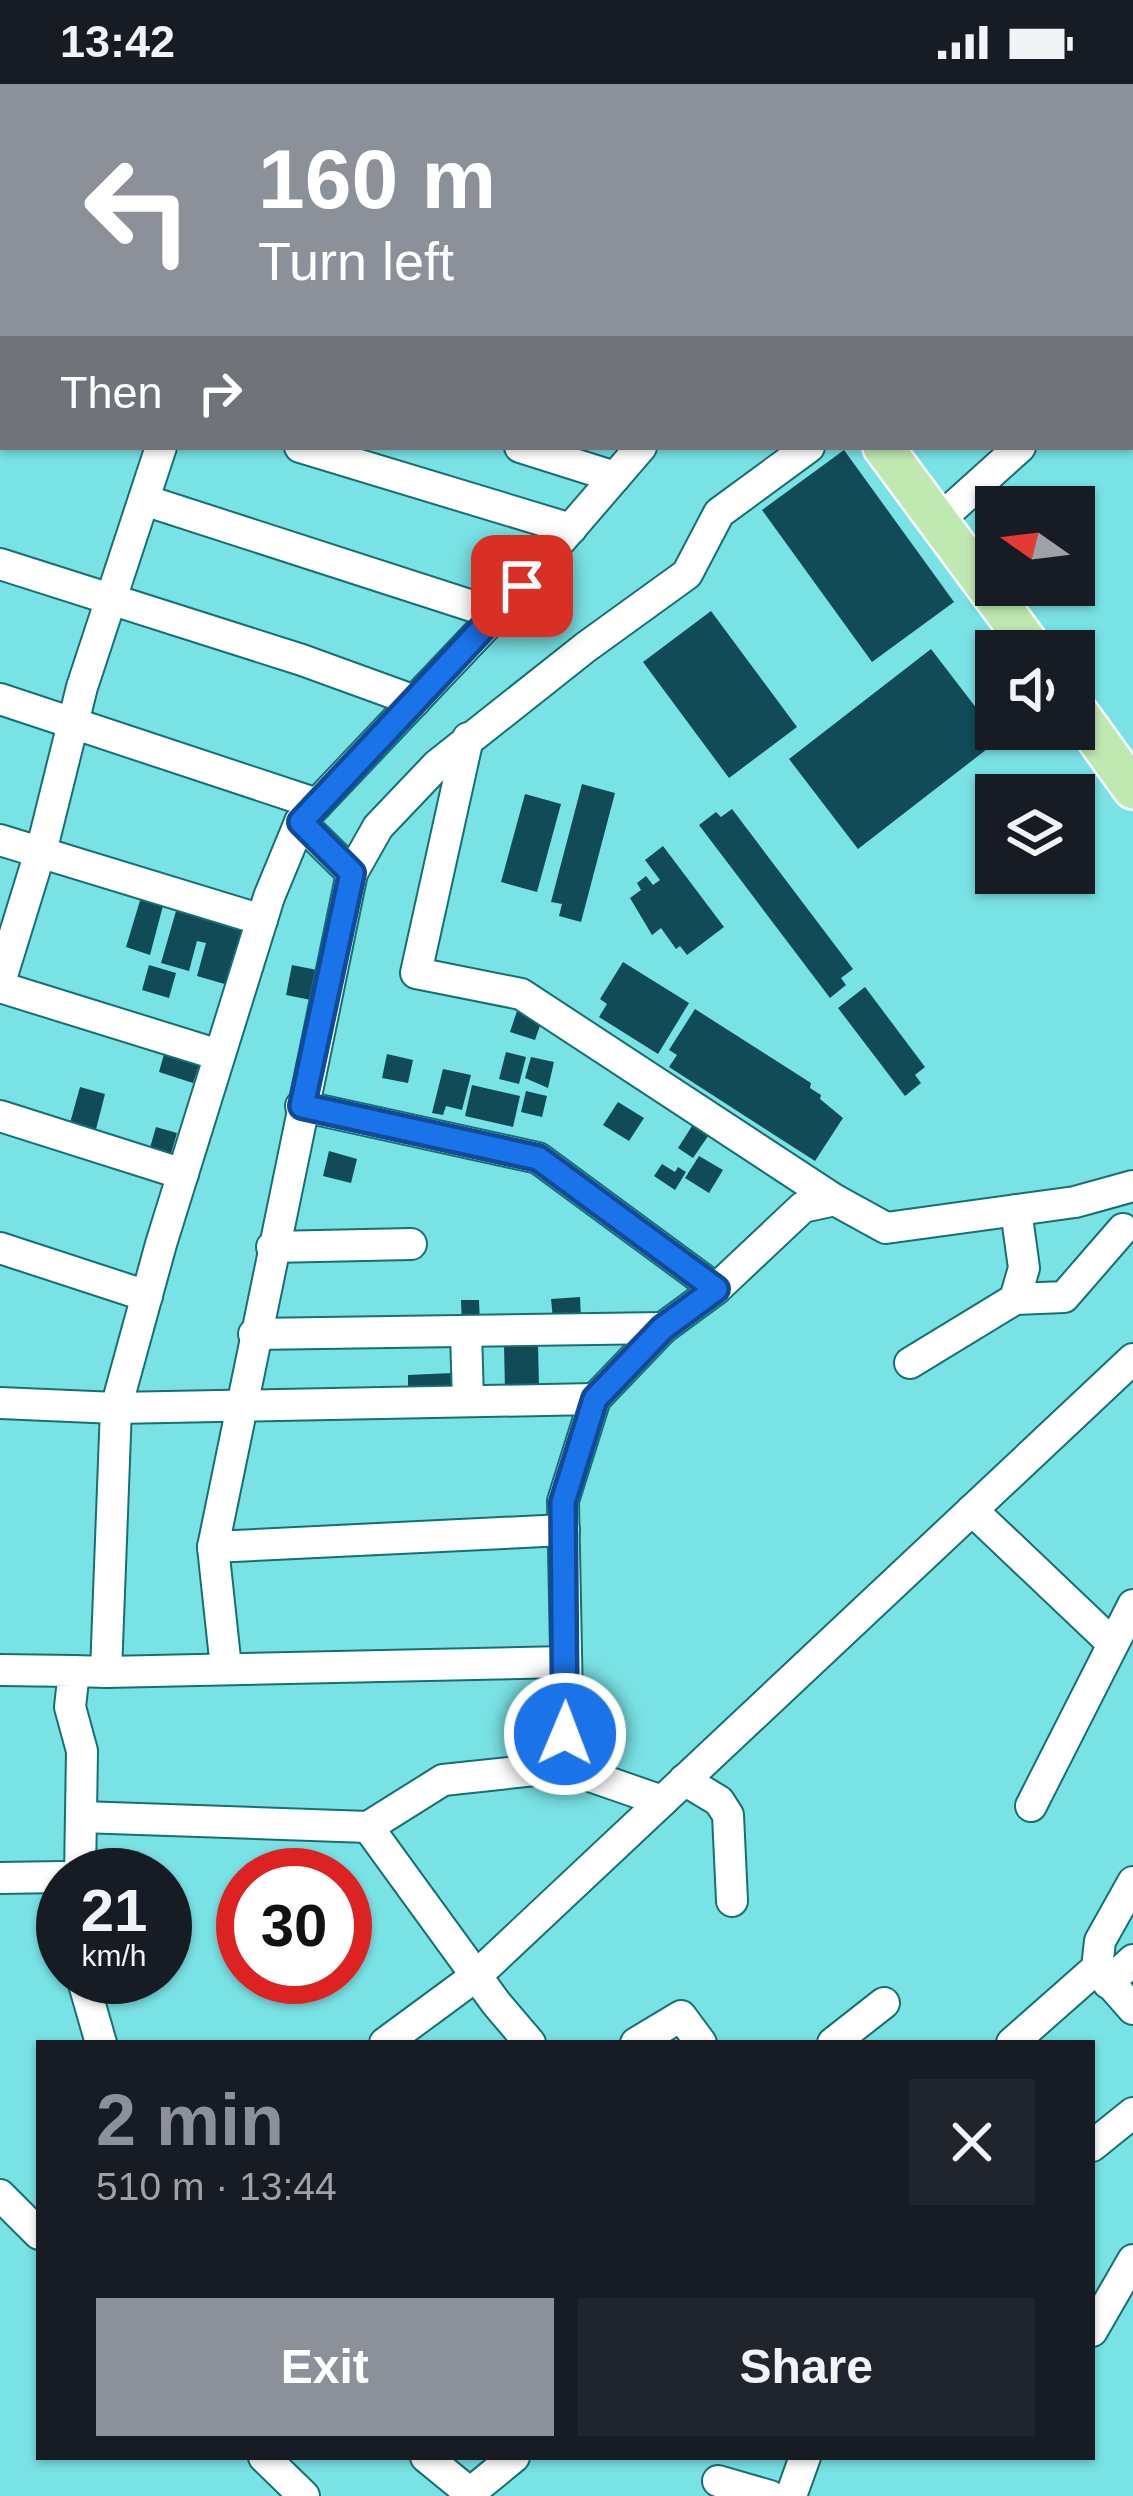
<!DOCTYPE html>
<meta charset="utf-8">
<style>
body{margin:0;font-family:Helvetica,sans-serif;background:#20242c;color:#f1f3f6;height:100vh;display:flex;flex-direction:column;font-size:45px;white-space:nowrap}
*{box-sizing:border-box;margin:0}
p{font-size:39px;color:#9ea1a6}
.icon{flex:none;width:66px;height:66px;fill:none;stroke:currentColor;stroke-width:2;stroke-linecap:round;stroke-linejoin:round}
.map{position:relative;flex:1;overflow:hidden}
.side{position:absolute;left:36px;top:1956px;width:1059px;height:420px;display:flex;flex-direction:column;background:#171b24;border-radius:0px;box-shadow:0 3px 9px #0004}
.side>*{flex:none}
.banner{position:absolute;left:0px;top:0px;width:1134px;height:366px;box-shadow:0 3px 9px #0004;background:#8c9099;color:#fff;overflow:hidden}
.needle{width:78px;rotate:284deg}
.controls{position:absolute;left:975px;top:402px;display:grid;gap:24px}
.controls a{display:grid;place-items:center;width:120px;height:120px;border-radius:0px;background:#171b24;box-shadow:0 3px 9px #0004;font-size:60px}
.speed{position:absolute;left:36px;top:1764px;display:flex;gap:24px;font-size:60px;font-weight:700;text-align:center}
.speed>*{display:grid;place-content:center;width:156px;height:156px;border-radius:50%;background:#171b24;box-shadow:0 3px 9px #0004;line-height:1}
.speed small{font-size:30px;font-weight:400}
.speed .limit{border:18px solid #d22;background:#fff;color:#111}
.pin{position:absolute;display:grid;place-items:center;width:102px;height:102px;color:#fff;margin:-51px;border-radius:24px;box-shadow:0 6px 18px #0006}
.me{position:absolute;width:132px;margin:-66px;rotate:1deg;stroke-linejoin:round;filter:drop-shadow(0 0 9px #0008)}
.turn{display:flex;align-items:center;gap:42px;height:252px;padding:0 60px;font-size:54px}
.turn .icon{width:156px;height:156px;stroke-width:2.5}
.turn b{display:block;font-size:84px;line-height:102px}
.then{display:flex;align-items:center;height:114px;padding:0 60px;background:#0003;gap:24px;font-size:45px}
.round{display:grid;place-items:center;flex:none;width:126px;height:126px;border-radius:0px;background:#20242c}
.overview{display:flex;align-items:center;justify-content:space-between;height:204px;padding:0 60px}
h1{font-size:72px;font-weight:800;line-height:90px;color:#8c9099}
.primary-button{display:flex;gap:24px;margin-top:auto;padding:24px 60px}
.primary-button a{flex:1;height:138px;border-radius:0px;background:#8c9099;color:#fff;font-size:48px;font-weight:800;line-height:138px;text-align:center}
.primary-button a+a{background:#20242c;color:#f1f3f6}
.status{display:flex;justify-content:space-between;align-items:center;height:84px;padding:0 60px;background:#171b24;direction:ltr}
.status svg{height:33px;fill:currentColor}
.map>svg:first-child{display:block}
</style>
<div class="status"><b>13:42</b><svg viewBox="0 0 49 12"><path d="M0 12V9h3v3zM5 12V6h3v6zM10 12V3h3v9zM15 12V0h3v12zM26 1h20v11H26zM47 4h2v5h-2z"/></svg></div>
<div class="map">
<svg width="1133" height="2412" viewBox="0 0 1133 2412">
<rect width="100%" height="100%" fill="#79e2e5"/>
<g fill="#124b58">
<path d="M844,366L954,518L872,578L762,426Z"/>
<path d="M711,527L797,643L729,694L643,578Z"/>
<path d="M931,565L1000,655L858,765L789,675Z"/>
<path d="M582,700L615,709L581,838L559,832L562,820L551,818Z"/>
<path d="M525,710L561,720L537,808L501,798Z"/>
<path d="M732,725L853,885L841,894L846,901L830,914L699,741L716,728L721,733Z"/>
<path d="M663,762L724,843L687,871L680,862L676,865L661,844L652,851L630,814L641,806L637,799L646,792L653,801L660,796L645,776Z"/>
<path d="M142,810L164,818L150,871L126,863Z"/>
<path d="M176,827L243,846L228,901L197,892L206,859L197,857L189,887L161,879Z"/>
<path d="M623,878L689,919L658,970L599,933L607,920L600,915Z"/>
<path d="M149,881L176,889L169,914L142,906Z"/>
<path d="M292,881L317,886L311,916L286,911Z"/>
<path d="M865,903L925,983L915,991L921,999L905,1012L838,924Z"/>
<path d="M695,925L811,999L810,1004L821,1011L820,1015L843,1034L815,1077L669,983L677,971L669,966Z"/>
<path d="M517,927L542,936L535,956L510,948Z"/>
<path d="M166,963L202,973L193,999L159,988Z"/>
<path d="M506,968L526,973L519,1000L499,995Z"/>
<path d="M387,970L413,976L408,999L382,994Z"/>
<path d="M531,973L554,978L548,1004L525,994Z"/>
<path d="M443,985L471,991L462,1026L446,1022L443,1031L432,1029Z"/>
<path d="M472,1001L520,1012L513,1043L465,1032Z"/>
<path d="M80,1003L105,1010L93,1057L67,1050Z"/>
<path d="M526,1007L547,1012L542,1033L521,1028Z"/>
<path d="M618,1018L644,1034L629,1057L603,1041Z"/>
<path d="M699,1031L715,1042L693,1074L678,1064Z"/>
<path d="M156,1043L177,1049L168,1080L147,1074Z"/>
<path d="M329,1067L357,1075L351,1099L323,1092Z"/>
<path d="M699,1072L723,1086L709,1109L685,1094Z"/>
<path d="M662,1080L675,1088L678,1083L686,1088L675,1106L654,1092Z"/>
<path d="M580,1213L581,1234L553,1235L551,1215Z"/>
<path d="M461,1216H479L480,1241L462,1242Z"/>
<path d="M538,1260L539,1305L505,1306L504,1261Z"/>
<path d="M452,1289L453,1307L408,1309V1291Z"/>
</g>
<g fill="none" stroke-linecap="round" stroke-linejoin="round">
<g stroke="#167072" stroke-width="34">
<g id="minor">
<path d="M122,3L123,0"/>
<path d="M0,168L3,165"/>
<path d="M0,206H3"/>
<path d="M1131,263L1133,261"/>
<path d="M300,363L571,445"/>
<path d="M520,363L615,393"/>
<path d="M144,416L497,530"/>
<path d="M939,436L1020,363"/>
<path d="M0,480L302,576L415,617"/>
<path d="M0,615L317,720"/>
<path d="M468,654L416,889L521,910L835,1116L803,1123L716,1205"/>
<path d="M0,756L262,836"/>
<path d="M352,789L378,743L437,681L586,563L687,490L719,429L809,363"/>
<path d="M0,898L45,752L82,603L161,363"/>
<path d="M0,903L219,971"/>
<path d="M301,1022L538,1074L716,1205L663,1244L595,1315"/>
<path d="M0,1032L183,1090"/>
<path d="M835,1116L886,1144L1075,1118L1133,1102"/>
<path d="M272,1163L411,1160"/>
<path d="M0,1164L147,1212"/>
<path d="M1015,1215L1064,1213L1123,1145"/>
<path d="M466,1247L468,1317"/>
<path d="M254,1250L663,1244"/>
<path d="M910,1279L1015,1215L1024,1184L1016,1126"/>
<path d="M0,1319L116,1324L161,1160L269,813L300,738L497,530L641,363"/>
<path d="M972,1426L1113,1560"/>
<path d="M213,1463L564,1446"/>
<path d="M226,1584L213,1463L352,789L300,738"/>
<path d="M0,1586L74,1587L70,1623L82,1667L80,1791"/>
<path d="M74,1587L106,1588L116,1324L595,1315L563,1417L567,1617L564,1683L443,1696L368,1743"/>
<path d="M106,1588L566,1578"/>
<path d="M564,1683L662,1717"/>
<path d="M684,1696L719,1717L728,1731L732,1817"/>
<path d="M1031,1722L1133,1521"/>
<path d="M81,1733L368,1743L496,1919L530,1959"/>
<path d="M0,1794L63,1793"/>
<path d="M1097,1884L1133,1925"/>
<path d="M82,1893L101,1959"/>
<path d="M1108,1899L1133,1876"/>
<path d="M385,1959L476,1892L1133,1275"/>
<path d="M636,1959L681,1932L701,1959"/>
<path d="M833,1959L884,1919"/>
<path d="M1012,1959L1097,1884L1100,1857L1133,1798"/>
<path d="M1092,2062L1133,2029"/>
<path d="M0,2111L39,2150"/>
<path d="M1092,2247L1133,2176"/>
<path d="M264,2373L304,2412"/>
<path d="M426,2373L470,2409L514,2373"/>
<path d="M718,2397L770,2412"/>
<path d="M791,2412L805,2373"/>
</g>
</g>
<g stroke="#fff" stroke-width="44">
<g id="major">
<path d="M605,0L607,3"/>
<path d="M883,363L1034,567"/>
<path d="M1074,623L1133,705"/>
</g>
</g>
<use href="#minor" stroke="#fff" stroke-width="30"/>
<use href="#major" stroke="#c0e9b2" stroke-width="39"/>
</g>
<g fill="none" stroke-linecap="round" stroke-linejoin="round">
<g stroke="#114b97" stroke-width="30">
<path id="route" d="M522,502L301,738L352,789L302,1022L538,1074L716,1205L663,1244L595,1315L563,1418L565,1650"/>
</g>
<use href="#route" stroke="#1a73e8" stroke-width="21"/>
</g>
</svg>
<div class="controls">
<a><svg class="needle" viewBox="-14 -14 28 28"><path d="M0-13l5 13h-10z" fill="#e53935"/><path d="M0 13l5-13h-10z" fill="#9ea1a6"/></svg></a>
<a><svg class="icon" aria-label="sound" viewBox="0 0 24 24"><path d="M4 9h4l5-4v14l-5-4H4zM17 9q2 3 0 6"/></svg></a>
<a><svg class="icon" aria-label="layers" viewBox="0 0 24 24"><path d="M12 4l9 5-9 5-9-5zM3 14l9 5 9-5"/></svg></a>
</div>
<div class="speed"><div>21<small>km/h</small></div><div class="limit">30</div></div>
<div class="pin" style="left:522px;top:502px;background:#d93025"><svg class="icon" aria-label="arrive" viewBox="0 0 24 24"><path d="M6 21V4h12l-3 4 3 4H6"/></svg></div>
<svg class="me" style="left:565px;top:1650px" viewBox="-20 -20 40 40"><circle r="17" fill="#1a73e8" stroke="#fff" stroke-width="3"/><path d="M0-11L8 9 0 5-8 9z" fill="#fff"/></svg>
<div class="banner">
<div class="turn"><svg class="icon" aria-label="left" viewBox="0 0 24 24"><path d="M17 20v-9H6M10 6l-5 5 5 5"/></svg><div><b>160 m</b>Turn left</div></div>
<div class="then">Then<svg class="icon" aria-label="right" viewBox="0 0 24 24"><path d="M7 20v-9h11M14 6l5 5-5 5"/></svg></div>
</div>
<section class="side">
<div class="overview"><div><h1>2 min</h1><p>510 m · 13:44</p></div><a class="round"><svg class="icon" aria-label="close" viewBox="0 0 24 24"><path d="M6 6l12 12M18 6L6 18"/></svg></a></div>
<div class="primary-button"><a>Exit</a><a>Share</a></div>
</section>
</div>
